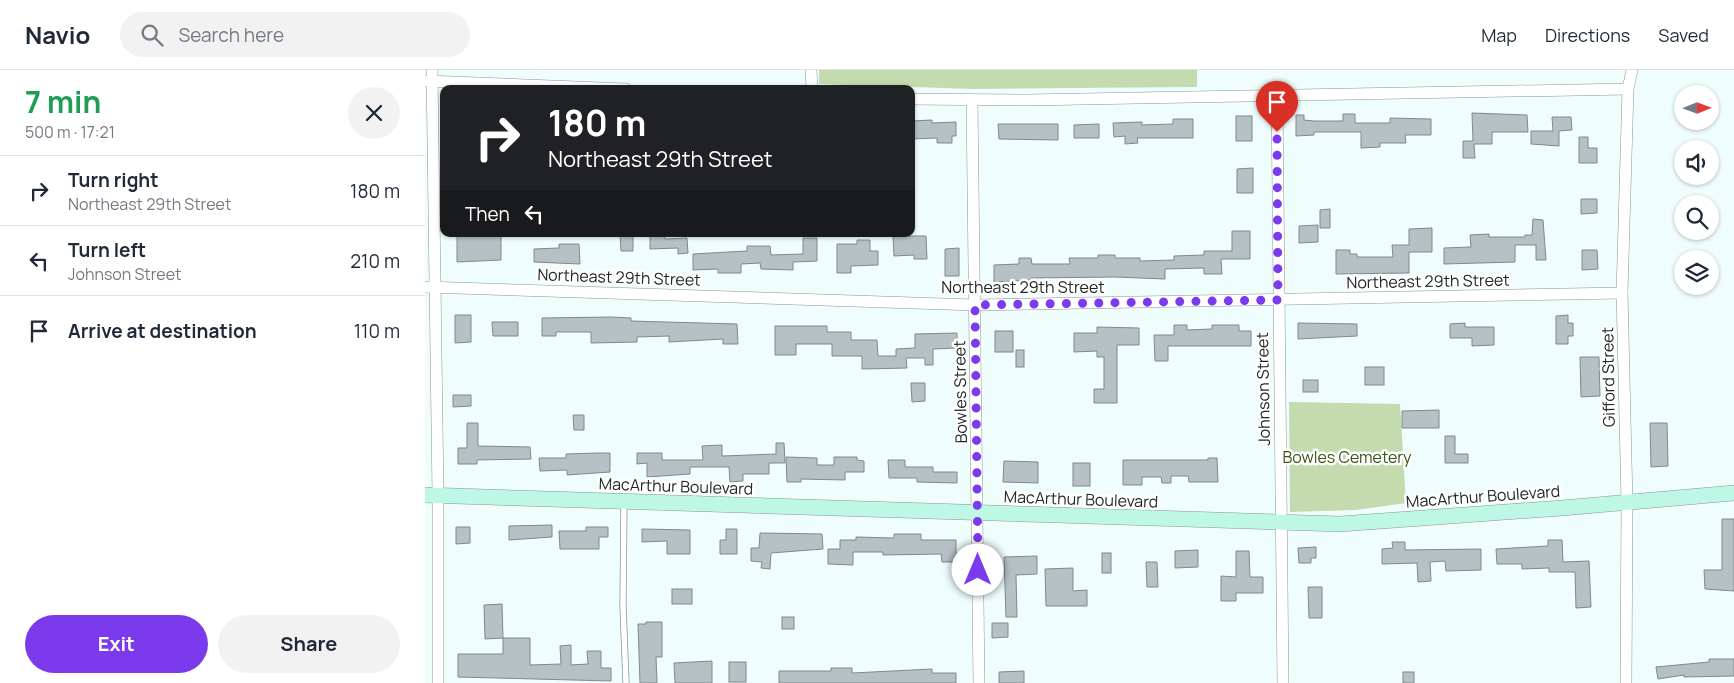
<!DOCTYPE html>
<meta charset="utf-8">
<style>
body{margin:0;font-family:Manrope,sans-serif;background:#f2f2f3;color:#1f2937;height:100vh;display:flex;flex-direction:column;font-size:19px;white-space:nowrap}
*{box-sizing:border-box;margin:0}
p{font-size:16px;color:#747a83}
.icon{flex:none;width:28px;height:28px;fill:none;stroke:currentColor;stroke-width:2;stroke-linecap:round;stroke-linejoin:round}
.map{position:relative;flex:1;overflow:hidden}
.panel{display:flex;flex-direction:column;background:#fff;width:425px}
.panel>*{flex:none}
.hud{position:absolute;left:15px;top:15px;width:475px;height:152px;border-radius:10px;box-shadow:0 1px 4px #0004;background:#202124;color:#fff;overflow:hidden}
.needle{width:32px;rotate:89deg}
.tools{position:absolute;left:1249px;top:15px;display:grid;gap:10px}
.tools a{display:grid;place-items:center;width:45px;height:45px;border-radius:50%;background:#fff;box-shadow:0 1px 4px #0004;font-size:25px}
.pin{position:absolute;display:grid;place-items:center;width:42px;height:42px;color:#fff;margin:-51px -21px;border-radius:50% 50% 50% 0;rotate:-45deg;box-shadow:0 0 5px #0007}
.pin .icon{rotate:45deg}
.me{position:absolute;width:55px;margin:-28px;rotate:0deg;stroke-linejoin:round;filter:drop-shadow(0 0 4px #0008)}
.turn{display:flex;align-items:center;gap:18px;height:105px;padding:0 25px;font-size:22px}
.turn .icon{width:65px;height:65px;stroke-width:2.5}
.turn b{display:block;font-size:35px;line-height:42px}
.then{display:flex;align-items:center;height:48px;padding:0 25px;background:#0003;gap:10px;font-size:19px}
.round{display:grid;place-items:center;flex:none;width:52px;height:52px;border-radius:26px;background:#f2f2f3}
.head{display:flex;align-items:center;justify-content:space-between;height:85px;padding:0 25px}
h1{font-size:30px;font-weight:700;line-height:38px;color:#1e9e55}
.primary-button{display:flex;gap:10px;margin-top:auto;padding:10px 25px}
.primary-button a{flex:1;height:58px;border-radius:30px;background:#7c3aed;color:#fff;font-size:20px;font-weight:700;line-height:58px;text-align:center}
.primary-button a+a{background:#f2f2f3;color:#1f2937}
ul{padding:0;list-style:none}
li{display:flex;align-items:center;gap:15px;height:70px;padding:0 25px;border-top:1px solid #e0e1e3}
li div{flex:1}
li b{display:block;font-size:19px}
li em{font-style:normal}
header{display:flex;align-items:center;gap:30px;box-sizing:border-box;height:70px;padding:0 25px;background:#fff;border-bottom:1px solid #e0e1e3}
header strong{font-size:24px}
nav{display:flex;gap:28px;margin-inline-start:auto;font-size:18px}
.search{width:350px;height:45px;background:#f2f2f3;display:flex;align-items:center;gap:12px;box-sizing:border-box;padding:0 18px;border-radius:28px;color:#747a83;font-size:19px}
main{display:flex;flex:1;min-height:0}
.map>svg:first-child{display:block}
</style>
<header>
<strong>Navio</strong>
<div class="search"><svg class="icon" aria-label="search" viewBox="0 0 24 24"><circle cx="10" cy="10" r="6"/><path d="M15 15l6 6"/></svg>Search here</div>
<nav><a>Map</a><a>Directions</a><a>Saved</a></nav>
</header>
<main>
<section class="panel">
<div class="head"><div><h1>7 min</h1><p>500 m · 17:21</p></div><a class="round"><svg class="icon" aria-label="close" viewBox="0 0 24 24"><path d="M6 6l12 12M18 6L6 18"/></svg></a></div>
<ul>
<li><svg class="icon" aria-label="right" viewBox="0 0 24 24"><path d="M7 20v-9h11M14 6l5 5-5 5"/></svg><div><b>Turn right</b><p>Northeast 29th Street</p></div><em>180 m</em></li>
<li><svg class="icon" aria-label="left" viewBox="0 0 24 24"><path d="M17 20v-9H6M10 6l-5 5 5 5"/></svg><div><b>Turn left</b><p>Johnson Street</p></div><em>210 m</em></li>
<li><svg class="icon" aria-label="arrive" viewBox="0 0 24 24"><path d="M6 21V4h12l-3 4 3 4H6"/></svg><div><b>Arrive at destination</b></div><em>110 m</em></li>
</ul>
<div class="primary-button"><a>Exit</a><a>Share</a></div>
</section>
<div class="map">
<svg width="1309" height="613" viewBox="0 0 1309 613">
<rect width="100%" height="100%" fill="#f0fdfd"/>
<g fill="#c4dbaf">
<path d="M394,0H772V17L549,19L394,14Z"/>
<path d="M864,332L975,334L981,433L931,440L865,442Z"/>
</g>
<g fill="#b6c0c5" stroke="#7f888d">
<path d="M1047,43L1102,45L1103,62H1067V74H1049L1050,88H1038V71H1048Z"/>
<path d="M918,44H930V53H965V48L1006,49V65H980L981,73H955V77L936,78V62H889V65L871,66V45H879V50L889,51H918Z"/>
<rect x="811" y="46" width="16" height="25"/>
<path d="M1127,47H1146L1147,60L1134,61V76L1106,74V61H1128Z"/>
<path d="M748,49H768V68H712L713,73L700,74V66L689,67L688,53L717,52V55L748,54Z"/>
<path d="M507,50V53L531,52V66H527V73H512V68L486,69V51Z"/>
<path d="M573,54H633V70L574,69Z"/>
<path d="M674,54V68H649V55Z"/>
<path d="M1154,67H1163V78H1172V93H1154Z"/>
<path d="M828,98V123H812V99Z"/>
<path d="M1156,129H1172V143L1156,144Z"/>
<path d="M905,139V158H895V140Z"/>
<path d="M1108,149L1118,150L1121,190H1111V175H1090V192L1019,194V178L1046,177L1045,165L1064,164V167H1100V165H1107Z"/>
<path d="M893,155V172L874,173V156Z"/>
<path d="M1007,158V182H984V203L911,204V180H925V184H932V187H968L967,175H984V159Z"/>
<path d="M807,161H825V189H796L797,204H779V198L740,199V209L690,207L607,208V210L569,212V195L594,194V188H606L607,194H645L644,188H673V185H690V188H715V191L749,190V186L779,185V181H807Z"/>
<path d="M32,164H76V190L32,192Z"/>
<path d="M195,164H208V181H196Z"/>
<path d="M225,164H239L240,169L262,168L263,183L253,184V178L225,179Z"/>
<path d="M468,166H501L502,189H489V185L469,186Z"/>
<path d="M378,168H392V191L368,192V200L336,199L335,193L316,194V203H293V199L268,200V184L322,181V176H345L346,185L378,184Z"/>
<path d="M432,170H445V181H453V195L426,196V203H412V174H432Z"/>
<path d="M134,174H154L155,194L109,192V179L134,178Z"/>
<path d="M534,178V206H520V179Z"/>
<path d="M1157,180H1172L1173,199L1157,200Z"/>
<path d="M30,245H46V272L30,273Z"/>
<path d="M1143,245V253H1148V266H1143V274H1131V246Z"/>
<path d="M186,247L206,248V251L312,254L313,274H298V269L244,272V266L212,267V272L166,273V262H131V266H117V248Z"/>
<path d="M67,252H93V266H68Z"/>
<path d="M873,253L932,254V266L873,269Z"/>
<path d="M1040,253V257H1069V275L1047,276V268H1025V254Z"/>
<path d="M749,255H762V260L787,259V255H814V261H826V276H743V291H730L729,265H749Z"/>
<path d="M350,256H402V262H426V270H452L453,286H471V279L490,278V264L532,263V278L508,279V295H500V288H481L482,298L437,299V286H407V274H371V285H350Z"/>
<path d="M672,257L714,258V275H692V333H669V319H679V287H672V281L649,282V263H672Z"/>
<rect x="570" y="261" width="18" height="21"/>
<rect x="591" y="280" width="8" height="17"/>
<path d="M1155,287H1174L1175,326L1156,327Z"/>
<rect x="940" y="297" width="19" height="18"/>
<rect x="878" y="310" width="15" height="12"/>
<path d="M486,313H500V331L487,332Z"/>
<path d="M28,325H46V336L28,337Z"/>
<path d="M1014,340V358H977V341Z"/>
<path d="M148,345H159V360H149Z"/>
<path d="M42,353H53V376L105,377L106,389L52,390V394H33V378H42Z"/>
<path d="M1225,353H1242L1243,396L1226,397Z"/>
<path d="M1020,366H1030V384H1043V393H1020Z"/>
<path d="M351,373H359L360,393H344V404H318V411L305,412L304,397H265V404L222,407V393L212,394V383H237V390H278L277,376L297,375V386L351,384Z"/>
<path d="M172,383H185V402L142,405V400L115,401L114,388H141V384Z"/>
<path d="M361,387L392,388V395H409V387H432V390L439,391V402H420V410L376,409V412H362Z"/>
<path d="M783,388H792L793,412H764L763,406H746V413H737L736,407H717V415H698V390H783Z"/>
<path d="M463,390H480V397H508V402H532V413L492,412V408H464Z"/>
<path d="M579,391L613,392V413L578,412Z"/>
<rect x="648" y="393" width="17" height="23"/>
<path d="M1297,449H1309V521L1280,519L1279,500H1297Z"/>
<path d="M127,455V467L84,470V456Z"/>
<path d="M31,457H45V473L31,474Z"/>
<path d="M161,457H183V467H174V479H135L134,461H161Z"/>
<path d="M217,459L265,460V484H242V471L217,472Z"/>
<path d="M301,459H312V484H295V470H301Z"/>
<path d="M335,463L397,464L398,479L346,483L345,499L336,498L337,492L326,491V478H334Z"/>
<path d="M469,464H496V470H531V492H517L516,484L458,485V482H428V495L403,494V479H415V470H431V467L469,468Z"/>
<path d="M1123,470H1137L1138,492L1164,491L1166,537L1151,538L1150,502H1124V498L1097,499V494H1072L1071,479L1123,476Z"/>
<path d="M967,472H980V480L1056,479V500L1021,501L1020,491L1005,492L1006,511L993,512L992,493L957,494V479L968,478Z"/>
<path d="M891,477V488H886V493H874L873,478Z"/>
<path d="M773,480V497L750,498V481Z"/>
<path d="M811,481H824L825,507H838V523H811V531H796V506L811,507Z"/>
<rect x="677" y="483" width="9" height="20"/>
<path d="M612,486V504L591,505L592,547H581L579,487Z"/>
<path d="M721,492H732L733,517H722Z"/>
<path d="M648,498V521L662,520V536H621L620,499Z"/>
<path d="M883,517H897V548H884Z"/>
<rect x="247" y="519" width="20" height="15"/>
<path d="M77,534L78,568L60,569L59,535Z"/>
<rect x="357" y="547" width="12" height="12"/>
<path d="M221,552H237V587H231L232,613H215L213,554H221Z"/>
<path d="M567,553H583V567L567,568Z"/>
<path d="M78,568H105V595L136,594L135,576L146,575V595L163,594L162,581H176V598H186V611L33,607V584H78Z"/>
<path d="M1284,589H1309V606L1259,607V605L1233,609L1231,597L1284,592Z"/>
<path d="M287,591V613H250L249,593Z"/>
<rect x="304" y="592" width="17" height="20"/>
<path d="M406,598H427V603L507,599V603H531V613H354V601H406Z"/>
<path d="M599,601V613H574V602Z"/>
<rect x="978" y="602" width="11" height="11"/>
</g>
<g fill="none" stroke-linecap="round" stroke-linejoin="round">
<g stroke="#8b9696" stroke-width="7">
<path id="lane" d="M199,431L198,536L201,613"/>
</g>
<g stroke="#8b9696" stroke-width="12">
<g id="street">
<path d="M7,0L13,425V613"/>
<path d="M386,0L387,19"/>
<path d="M2,11L201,19"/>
<path d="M852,25L858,613"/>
<path d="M486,29L603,30L1203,19"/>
<path d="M547,31L554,613"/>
<path d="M0,217L550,235L1197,223"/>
<path d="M1201,613L1202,432L1197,223L1203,19L1207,0"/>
</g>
</g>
<g stroke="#8b9696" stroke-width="16">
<path id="secondary" d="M0,425L915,454L1137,438L1309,423"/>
</g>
<use href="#lane" stroke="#fff" stroke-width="5.5"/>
<use href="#street" stroke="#fff" stroke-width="11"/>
<use href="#secondary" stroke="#bef8e4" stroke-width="15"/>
</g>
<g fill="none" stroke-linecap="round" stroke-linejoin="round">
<path stroke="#7c3aed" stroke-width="9" stroke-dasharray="0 16.2" d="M553,500L550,235L853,230L852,62"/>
</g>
<g text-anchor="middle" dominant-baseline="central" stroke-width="5" stroke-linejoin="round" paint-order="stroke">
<g font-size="16" fill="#232727" stroke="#fff">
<text transform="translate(194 207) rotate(2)">Northeast 29th Street</text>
<text transform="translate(1003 211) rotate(-1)">Northeast 29th Street</text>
<text x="598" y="217">Northeast 29th Street</text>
<text transform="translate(1183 307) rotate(-91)">Gifford Street</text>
<text transform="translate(838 319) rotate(-91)">Johnson Street</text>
<text transform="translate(535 322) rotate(-91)">Bowles Street</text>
<text transform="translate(251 416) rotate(2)">MacArthur Boulevard</text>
<text transform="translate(1058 426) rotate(-4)">MacArthur Boulevard</text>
<text transform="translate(656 429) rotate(2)">MacArthur Boulevard</text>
</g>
<g font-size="16" fill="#395516" stroke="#fff">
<text x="922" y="387">Bowles Cemetery</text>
</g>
</g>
</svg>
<div class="tools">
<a><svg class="needle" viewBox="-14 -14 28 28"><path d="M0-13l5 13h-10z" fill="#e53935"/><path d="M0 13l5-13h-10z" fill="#747a83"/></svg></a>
<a><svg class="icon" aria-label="sound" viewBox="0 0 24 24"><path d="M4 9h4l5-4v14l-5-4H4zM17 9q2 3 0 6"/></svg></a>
<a><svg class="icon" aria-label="search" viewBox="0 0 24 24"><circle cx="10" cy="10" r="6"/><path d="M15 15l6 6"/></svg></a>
<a><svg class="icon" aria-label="layers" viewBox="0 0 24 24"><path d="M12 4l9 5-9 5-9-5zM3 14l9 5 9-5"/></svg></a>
</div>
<div class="pin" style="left:852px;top:62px;background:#d93025"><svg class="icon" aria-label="arrive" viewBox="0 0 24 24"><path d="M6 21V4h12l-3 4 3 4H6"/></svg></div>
<svg class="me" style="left:553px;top:500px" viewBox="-20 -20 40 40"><circle r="19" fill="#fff"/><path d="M0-13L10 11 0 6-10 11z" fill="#7c3aed"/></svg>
<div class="hud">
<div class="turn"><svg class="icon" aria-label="right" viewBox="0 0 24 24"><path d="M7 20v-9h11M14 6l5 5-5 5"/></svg><div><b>180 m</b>Northeast 29th Street</div></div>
<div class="then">Then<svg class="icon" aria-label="left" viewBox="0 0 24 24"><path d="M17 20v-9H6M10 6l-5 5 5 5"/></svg></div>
</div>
</div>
</main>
